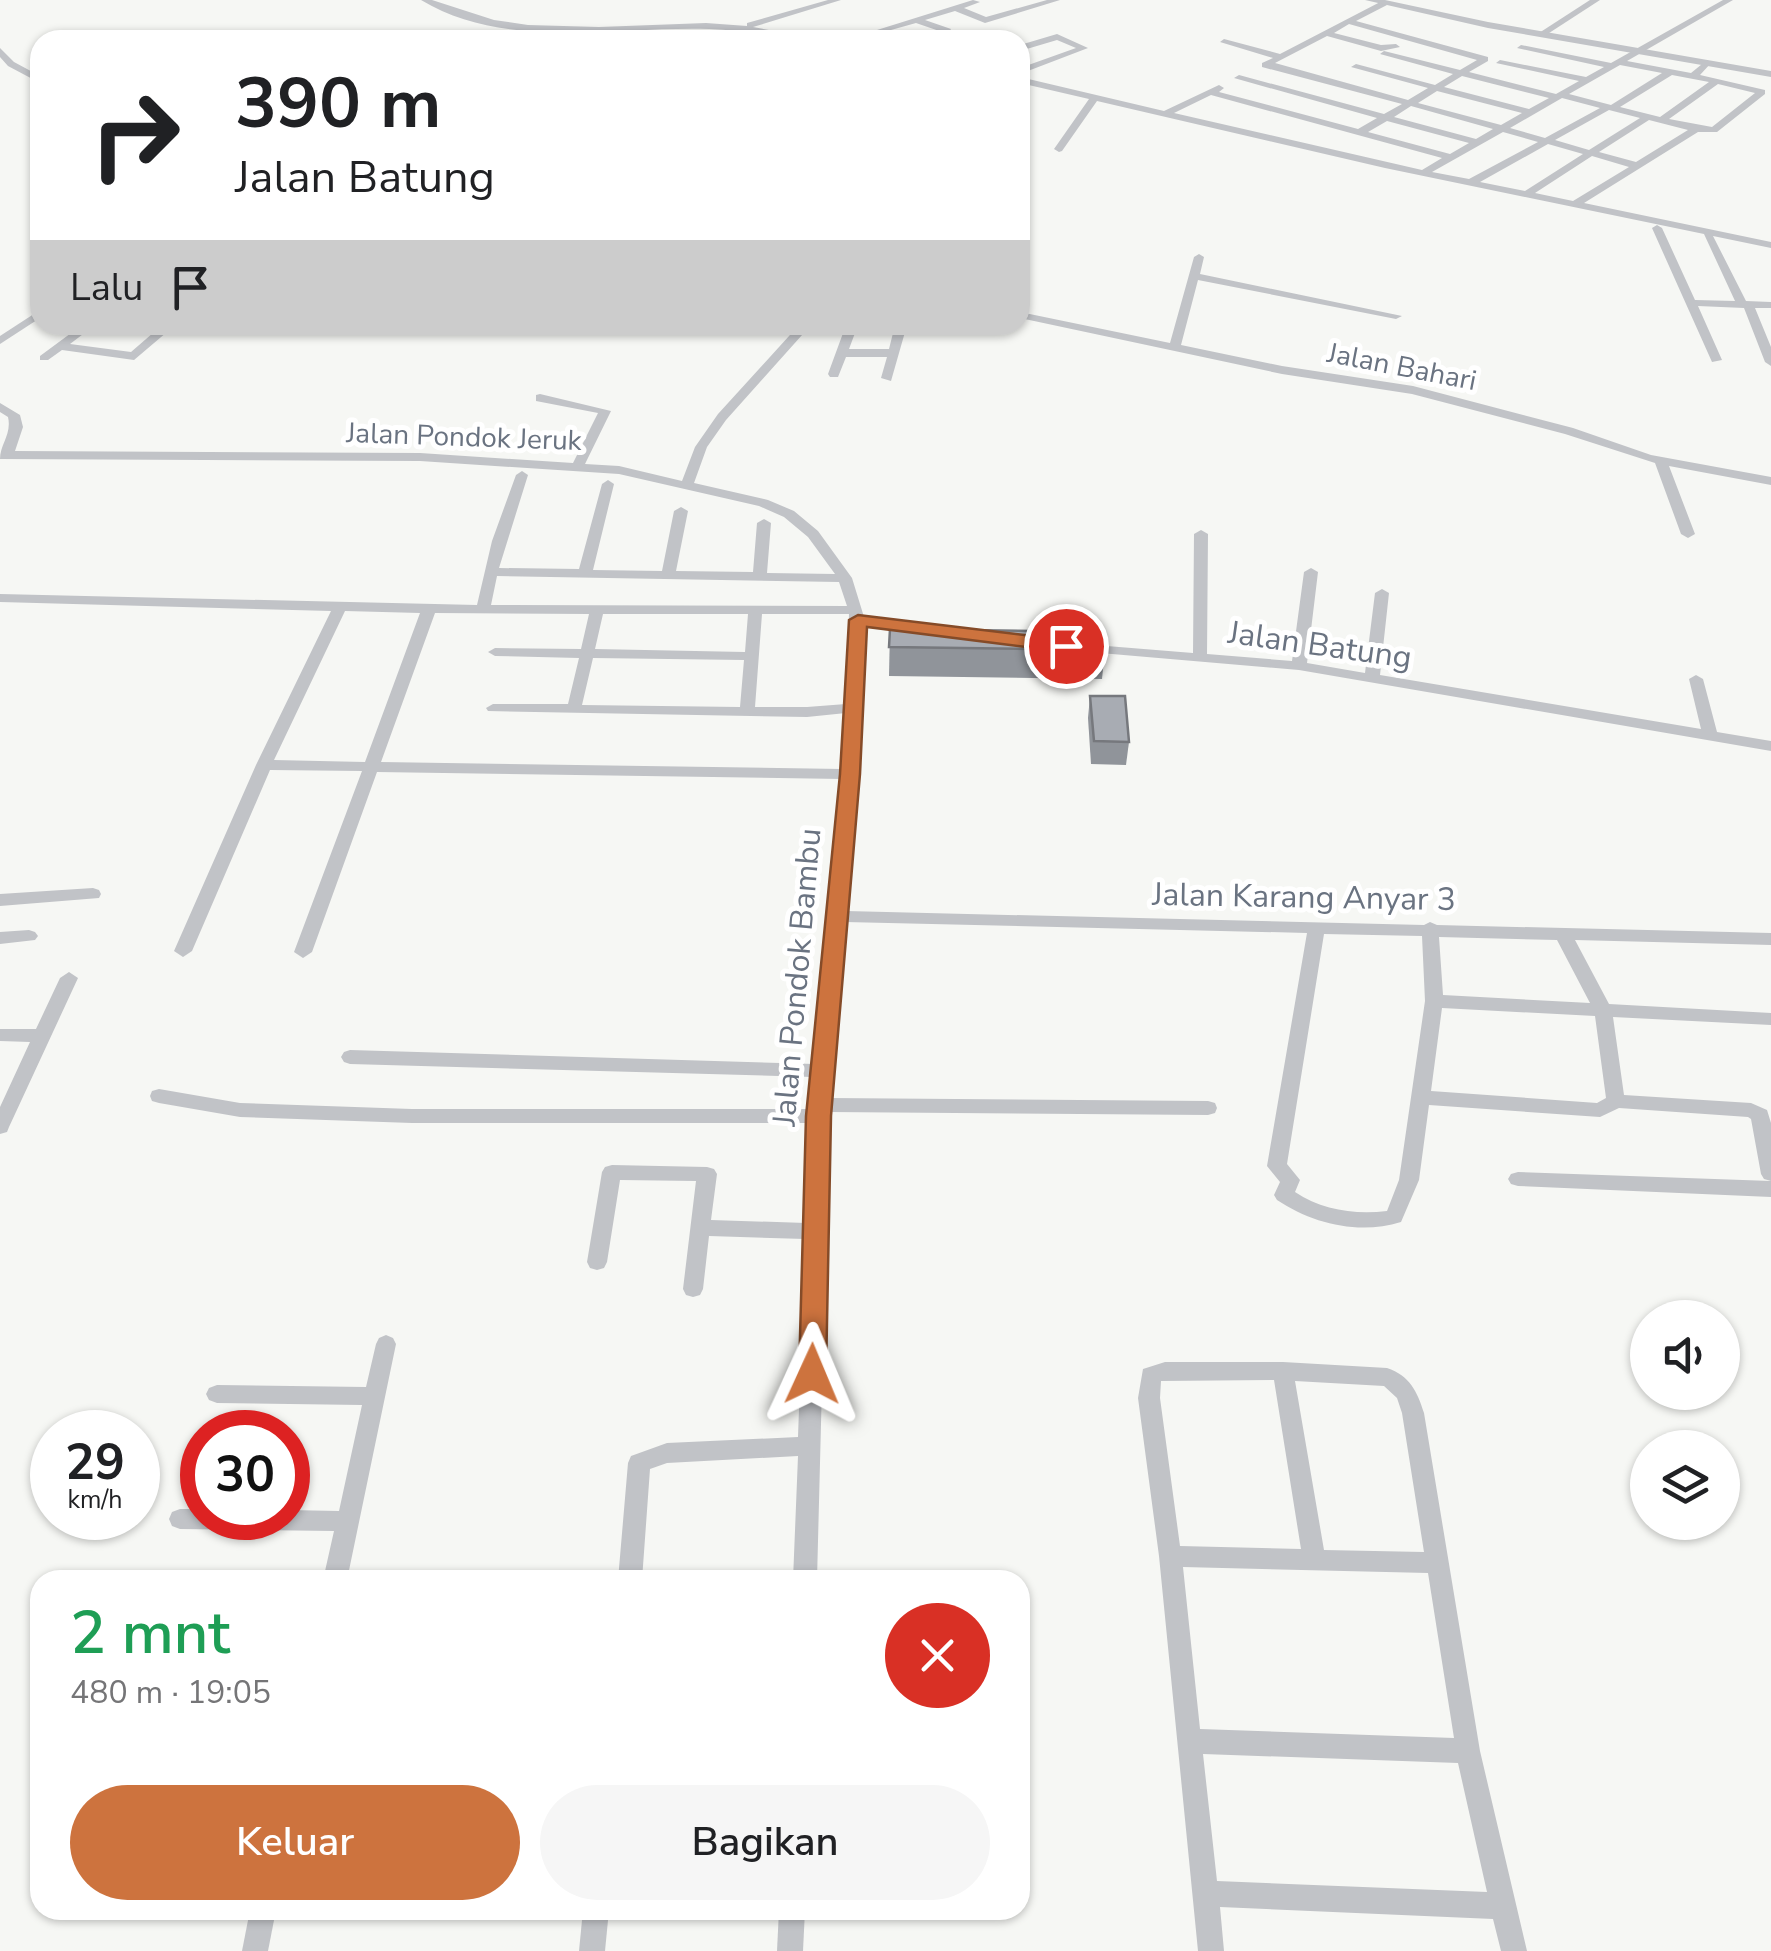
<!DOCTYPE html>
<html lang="id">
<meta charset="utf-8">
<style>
body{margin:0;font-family:"Nunito Sans",sans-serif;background:#f6f6f6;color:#202124;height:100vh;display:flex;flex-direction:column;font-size:38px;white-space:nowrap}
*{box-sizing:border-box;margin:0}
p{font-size:32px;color:#757577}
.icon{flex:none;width:55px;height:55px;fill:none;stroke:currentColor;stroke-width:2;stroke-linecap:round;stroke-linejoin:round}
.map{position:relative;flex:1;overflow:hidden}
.drawer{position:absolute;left:30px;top:1570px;width:1000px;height:350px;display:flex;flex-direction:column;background:#fff;border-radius:30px;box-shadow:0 2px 8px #0004}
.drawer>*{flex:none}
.top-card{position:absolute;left:30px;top:30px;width:1000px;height:305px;border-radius:30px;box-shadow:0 2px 8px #0004;background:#fff;color:#202124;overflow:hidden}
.fabs{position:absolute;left:1630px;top:1300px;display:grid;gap:20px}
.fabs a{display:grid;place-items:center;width:110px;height:110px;border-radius:50%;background:#fff;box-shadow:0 2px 8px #0004;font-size:50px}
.speed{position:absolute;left:30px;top:1410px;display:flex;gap:20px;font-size:50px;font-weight:700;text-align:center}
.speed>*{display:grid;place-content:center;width:130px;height:130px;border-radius:50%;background:#fff;box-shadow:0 2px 8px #0004;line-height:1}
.speed small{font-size:25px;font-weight:400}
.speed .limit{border:15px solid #d22;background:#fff;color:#111}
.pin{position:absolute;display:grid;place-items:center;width:85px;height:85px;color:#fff;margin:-42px;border:5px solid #fff;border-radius:50%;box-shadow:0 2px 10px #0007}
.me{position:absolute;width:110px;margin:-55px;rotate:1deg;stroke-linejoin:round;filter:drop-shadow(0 0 8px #0008)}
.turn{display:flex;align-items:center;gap:35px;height:210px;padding:0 40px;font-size:45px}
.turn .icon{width:130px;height:130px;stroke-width:2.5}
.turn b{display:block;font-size:70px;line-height:85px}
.then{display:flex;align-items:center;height:95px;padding:0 40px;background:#0003;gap:20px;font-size:38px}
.round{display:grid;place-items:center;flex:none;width:105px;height:105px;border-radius:52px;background:#f6f6f6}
.headline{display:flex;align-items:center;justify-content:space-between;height:170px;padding:0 40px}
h1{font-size:60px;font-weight:600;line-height:75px;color:#1e9e55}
.button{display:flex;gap:20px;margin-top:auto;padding:20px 40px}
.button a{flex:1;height:115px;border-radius:60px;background:#cd733e;color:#fff;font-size:40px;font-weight:600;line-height:115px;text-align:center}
.button a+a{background:#f6f6f6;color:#202124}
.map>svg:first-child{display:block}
</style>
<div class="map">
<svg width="1771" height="1951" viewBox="0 0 1771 1951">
<rect width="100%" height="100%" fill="#f6f7f4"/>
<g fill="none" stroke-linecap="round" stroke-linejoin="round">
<g fill="#c1c3c7" fill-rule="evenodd">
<path d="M421,0H432L494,20L528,25L599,27L706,23L747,26V23L828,0H841L753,27L824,40C786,40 748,30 709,29C616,26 505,51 421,0Z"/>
<path d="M973,0L980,2L964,8L986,17L1047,0H1060L985,23L955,11L925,20L951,29L948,34L916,23L891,30L912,40C901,40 889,33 879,34C867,35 857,40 845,40Z"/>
<path d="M1384,0L1387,5L1356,21L1488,57V61L1469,72L1556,94L1579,81L1496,63L1500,60L1586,77L1604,67L1517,48L1521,45L1611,63L1723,0H1733L1627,61L1691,73L1707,60L1711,63L1700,75L1765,90V94L1717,132H1698L1584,203L1771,242V248L1713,236L1746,301L1771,302V308H1755L1771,347V366L1765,362L1744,308L1698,306L1722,360L1712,362L1652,228L1657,225L1662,228L1695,300L1735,301L1704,234L1385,168L1097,101L1062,151L1059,152L1054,149L1089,99L1020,83V77L1164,111L1219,85L1224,88L1219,92L1358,129L1377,118L1234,78L1239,75L1384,114L1402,104L1262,67V63L1273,58L1220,42L1224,39L1280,54ZM1349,24L1477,60L1460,70L1384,51L1380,54L1453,74L1435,85L1356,64L1351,67L1428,88L1408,100L1275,63L1327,36L1381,51L1400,47L1396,44L1381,45L1334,33ZM1620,65L1662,73L1611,105L1569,94ZM1672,75L1709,82L1660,117L1620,107ZM1462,76L1549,98L1529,109L1444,87ZM1718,84L1755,93L1712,127L1669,119ZM1437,91L1522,113L1501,125L1418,103ZM1211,95L1442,158L1422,170L1174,113ZM1562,98L1600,108L1545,138L1510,128ZM1411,106L1493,129L1476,139L1394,117ZM1609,110L1640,118L1589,150L1555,140ZM1649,120L1688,130L1636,162L1599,152ZM1387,121L1469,143L1450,154L1368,132ZM1503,132L1538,142L1469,179L1432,172ZM1548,144L1583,154L1525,191L1480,182ZM1592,156L1629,167L1573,201L1535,193Z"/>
<path d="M1590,0H1600L1546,35L1539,33Z"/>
<path d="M1057,34L1088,48L1020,74V68L1076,48L1057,40L1020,51V45Z"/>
<path d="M0,48L14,62L40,76V83L8,66L0,57Z"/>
<path d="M1199,254L1204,257L1200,274L1402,316L1396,319L1198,280L1181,345L1282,366L1413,386L1573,428L1651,455L1771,477V485L1669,466L1695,534L1688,538L1681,534L1655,463L1565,434L1412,394L1282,374L1020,318V312L1170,343L1194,257Z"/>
<path d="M40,310V318L0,344V336Z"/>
<path d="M82,325H95L70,344L131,352L153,333L131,325H149L167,332L134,360L62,350L48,360H40V356Z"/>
<path d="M799,325H811L726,420L707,447L694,483L768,500L794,511L818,531L852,578L864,617L952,628L959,632L952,636L865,625L858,774L846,911L1424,925L1430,922L1437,925L1771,933V945L1575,940L1609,1004L1771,1013V1025L1613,1017L1624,1095L1751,1103L1767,1110L1771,1123V1181L1764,1179L1761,1174L1751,1119L1748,1117L1619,1108L1600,1117L1429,1105L1419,1180L1401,1222C1359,1235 1313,1224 1277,1200L1274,1195L1280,1182L1267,1166L1307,933L845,922L830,1098L1208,1101L1215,1103L1217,1108L1215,1113L1208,1115L829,1112L817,1580H793L798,1456L667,1463L650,1469L642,1580H618L628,1463L631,1456L667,1443L798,1437L805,1239L709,1236L703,1289L700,1295L693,1297L686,1295L683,1289L696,1181L620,1180L607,1262L604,1268L597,1270L590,1268L587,1262L602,1172L605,1167L612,1165L707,1167L714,1169L717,1174L711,1220L806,1223L809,1123H412L240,1117L159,1103L152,1101L150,1096L152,1091L159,1089L240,1103L412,1109H810L813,1077L350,1064L344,1062L341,1057L344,1052L350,1050L815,1064L842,779L377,772L312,952L303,958L294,952L362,771L270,770L192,951L183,957L174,951L256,765L331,611L0,602V594L477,605L492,541L516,475L522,471L528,475L499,568L579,569L602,484L608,480L614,484L593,570L662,571L674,511L681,507L688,511L676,571L753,572L757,523L764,519L771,523L767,573L835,574L808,537L784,517L759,506L619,474L420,461L0,459C0,444 12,434 8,417L0,412V403L20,415L23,427L15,451L420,453L573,463L598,413L536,401V395L540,394L611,411L585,464L619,466L682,481L695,447L718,414ZM497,576L839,582L847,606L491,605ZM345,611L420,613L365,762L274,760ZM435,613L589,614L581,649L495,648L488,652L495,656L579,658L568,704H493L486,708L488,711L807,717L846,713L842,769L381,762ZM603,614H748L745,652L595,649ZM762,614H849L846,704L807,707H755ZM593,658L744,660L740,707L582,705ZM1324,934L1422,936L1425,1001L1399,1180L1387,1211C1355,1215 1322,1210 1295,1192L1300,1180L1287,1164ZM1439,937L1557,940L1590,1003L1443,995ZM1442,1008L1595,1016L1606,1098L1597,1103L1431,1091Z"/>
<path d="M846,325H858L849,349H889L895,325H907L891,381L881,378L887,357H846L838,377H830L828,374Z"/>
<path d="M1201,530L1208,534L1207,654L1292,661L1304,572L1311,568L1318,572L1307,663L1365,673L1375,593L1382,589L1389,593L1380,675L1701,729L1689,679L1696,675L1703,679L1717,732L1771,741V751L1299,670L1077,651L1075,648L1082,644L1193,653L1194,534Z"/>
<path d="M93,888L99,890L101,894L99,898L0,906V894Z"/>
<path d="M29,930L35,932L38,936L35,940L0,944V932Z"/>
<path d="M69,972L78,978L9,1127L7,1132L0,1134V1107L30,1042L0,1041V1029H36L60,978Z"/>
<path d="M1518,1172L1771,1181V1197L1518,1186L1511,1184L1508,1179L1511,1174Z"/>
<path d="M386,1335L393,1338L396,1344L347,1580H323L334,1531L180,1529L172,1526L169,1519L172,1512L180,1509H202V1518H288V1510L339,1511L362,1405L217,1403L209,1400L206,1394L209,1388L217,1385L366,1387L376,1344L379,1338Z"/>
<path d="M1165,1362H1283L1387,1368C1410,1376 1417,1391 1424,1413L1480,1751L1527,1951H1501L1493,1919L1220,1907L1224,1951H1198L1159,1556L1138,1398L1143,1369ZM1274,1380L1301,1549L1180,1546L1160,1398L1161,1381ZM1295,1381L1384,1386L1397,1398L1402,1413L1424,1552L1324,1550ZM1183,1567L1428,1573L1454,1738L1200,1729ZM1203,1754L1458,1763L1487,1892L1217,1881Z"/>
<path d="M250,1910H276L268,1951H242Z"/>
<path d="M583,1910H609L605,1951H579Z"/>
<path d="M779,1910H805L803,1951H777Z"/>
</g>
<path fill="#c1c3c7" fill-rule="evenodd" d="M1365,0H1385L1488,22L1771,71V77L1488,28Z"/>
</g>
<g fill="#90949a">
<path d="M890,629L1105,650L1102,679L889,676Z"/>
<path d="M1090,696L1129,742L1126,765L1091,764L1088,718Z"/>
</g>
<g fill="#a8acb3" stroke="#76787d" stroke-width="2.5">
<path d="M890,629L1103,632L1105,650L889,647Z"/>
<path d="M1090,696H1125L1129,742L1094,741Z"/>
</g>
<path fill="#cd733e" stroke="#854b28" stroke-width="2.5" d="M858,615L1066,640L1075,646L1066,652L867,627L860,774L831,1116L826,1374L822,1382L812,1386L803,1382L799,1374L806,1116L840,774L849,620Z"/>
<g text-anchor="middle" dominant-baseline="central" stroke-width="10" stroke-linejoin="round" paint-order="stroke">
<g font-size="28" fill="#6a7381" stroke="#fff">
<text transform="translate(1402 367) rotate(11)">Jalan Bahari</text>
<text transform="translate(464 437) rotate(2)">Jalan Pondok Jeruk</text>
</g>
<g font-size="32" fill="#6a7381" stroke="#fff">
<text transform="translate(1320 645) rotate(8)">Jalan Batung</text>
<text transform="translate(1304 897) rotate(1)">Jalan Karang Anyar 3</text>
<text transform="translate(797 977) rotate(-85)">Jalan Pondok Bambu</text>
</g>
</g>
</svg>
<div class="fabs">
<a><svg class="icon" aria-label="sound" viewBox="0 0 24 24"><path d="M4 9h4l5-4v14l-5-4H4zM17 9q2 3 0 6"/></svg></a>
<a><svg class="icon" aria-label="layers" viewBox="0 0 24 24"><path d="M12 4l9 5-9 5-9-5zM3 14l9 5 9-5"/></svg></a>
</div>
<div class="speed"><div>29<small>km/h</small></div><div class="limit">30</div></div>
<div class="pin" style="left:1066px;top:646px;background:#d93025"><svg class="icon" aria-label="arrive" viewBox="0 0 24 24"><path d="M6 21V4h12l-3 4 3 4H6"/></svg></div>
<svg class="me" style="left:812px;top:1374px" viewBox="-20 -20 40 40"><path d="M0-17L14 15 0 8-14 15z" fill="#cd733e" stroke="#fff" stroke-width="4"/></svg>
<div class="top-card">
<div class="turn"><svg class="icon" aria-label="right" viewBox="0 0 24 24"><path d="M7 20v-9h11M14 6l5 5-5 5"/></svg><div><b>390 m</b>Jalan Batung</div></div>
<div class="then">Lalu<svg class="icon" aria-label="arrive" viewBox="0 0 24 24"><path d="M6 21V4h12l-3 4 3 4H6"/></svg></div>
</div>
<section class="drawer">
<div class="headline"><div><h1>2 mnt</h1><p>480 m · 19:05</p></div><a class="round" style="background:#d93025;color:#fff"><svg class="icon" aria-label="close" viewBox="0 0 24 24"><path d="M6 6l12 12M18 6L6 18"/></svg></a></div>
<div class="button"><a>Keluar</a><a>Bagikan</a></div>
</section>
</div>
